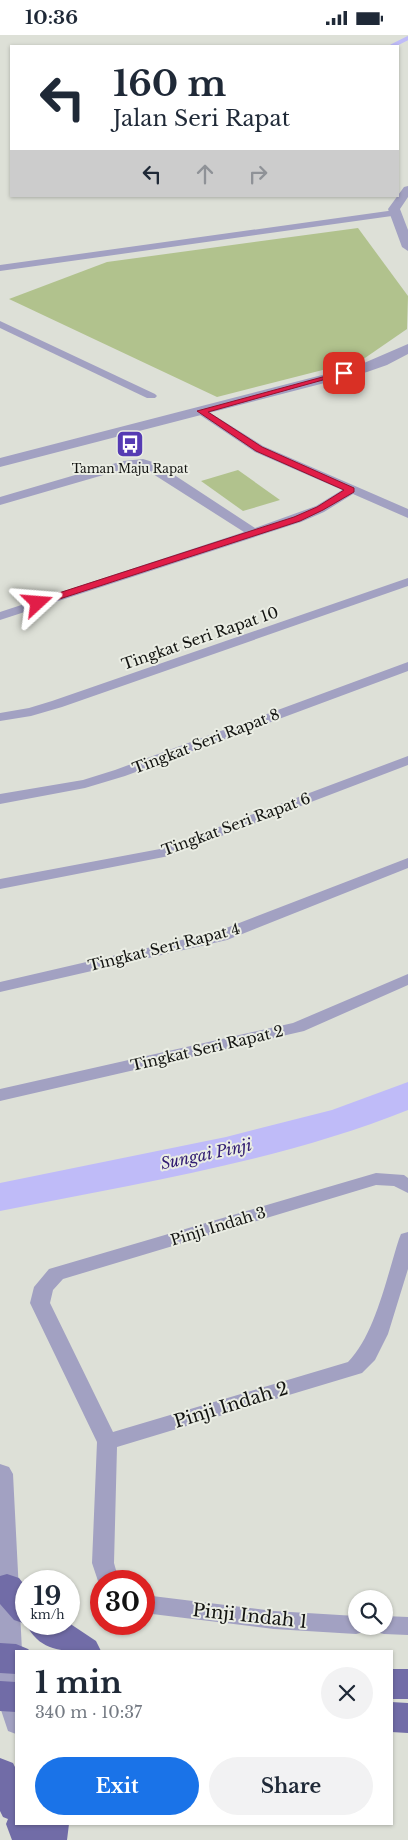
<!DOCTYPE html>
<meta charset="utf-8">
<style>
body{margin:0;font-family:"Libre Baskerville",serif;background:#f2f2f3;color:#1f2937;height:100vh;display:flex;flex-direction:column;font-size:19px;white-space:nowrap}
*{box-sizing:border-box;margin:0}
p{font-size:16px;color:#747a83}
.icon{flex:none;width:28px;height:28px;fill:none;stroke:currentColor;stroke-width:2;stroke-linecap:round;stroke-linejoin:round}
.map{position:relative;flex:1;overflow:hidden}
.sheet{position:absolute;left:15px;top:1615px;width:378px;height:175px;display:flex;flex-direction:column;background:#fff;border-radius:0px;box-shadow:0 1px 4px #0004}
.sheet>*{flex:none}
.top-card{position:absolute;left:10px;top:10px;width:389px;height:152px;border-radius:0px;box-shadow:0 1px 4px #0004;background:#fff;color:#1f2937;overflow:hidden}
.fabs{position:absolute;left:348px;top:1555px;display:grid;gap:10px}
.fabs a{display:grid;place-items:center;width:45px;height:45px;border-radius:50%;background:#fff;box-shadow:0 1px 4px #0004;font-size:25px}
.speed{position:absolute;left:15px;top:1535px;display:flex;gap:10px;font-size:25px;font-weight:700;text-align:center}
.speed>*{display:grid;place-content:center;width:65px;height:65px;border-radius:50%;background:#fff;box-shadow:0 1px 4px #0004;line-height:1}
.speed small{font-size:12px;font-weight:400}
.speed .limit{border:8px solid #d22;background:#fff;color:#111}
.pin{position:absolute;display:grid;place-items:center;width:42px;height:42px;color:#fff;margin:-21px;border-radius:10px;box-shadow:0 2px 8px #0006}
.me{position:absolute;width:55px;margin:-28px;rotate:71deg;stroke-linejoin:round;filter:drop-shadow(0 0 4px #0008)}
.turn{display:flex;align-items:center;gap:18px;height:105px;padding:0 20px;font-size:22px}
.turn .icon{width:65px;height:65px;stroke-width:2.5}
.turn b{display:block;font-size:35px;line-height:42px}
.lanes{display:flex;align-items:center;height:48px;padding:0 20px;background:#0003;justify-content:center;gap:25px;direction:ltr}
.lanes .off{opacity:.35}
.round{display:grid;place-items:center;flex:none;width:52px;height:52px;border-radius:26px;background:#f2f2f3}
.overview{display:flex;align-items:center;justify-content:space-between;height:85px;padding:0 20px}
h1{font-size:30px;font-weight:800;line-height:38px}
.primary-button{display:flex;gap:10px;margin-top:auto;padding:10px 20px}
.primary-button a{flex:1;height:58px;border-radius:30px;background:#1a73e8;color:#fff;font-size:20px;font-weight:800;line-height:58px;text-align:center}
.primary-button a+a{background:#f2f2f3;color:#1f2937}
.status{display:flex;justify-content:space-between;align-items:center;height:35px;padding:0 25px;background:#fff;direction:ltr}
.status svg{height:14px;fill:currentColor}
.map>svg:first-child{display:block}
</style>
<div class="status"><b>10:36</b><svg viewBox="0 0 49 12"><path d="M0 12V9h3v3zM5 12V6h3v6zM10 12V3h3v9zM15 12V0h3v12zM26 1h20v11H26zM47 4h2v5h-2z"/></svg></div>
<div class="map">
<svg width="408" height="1805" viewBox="0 0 408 1805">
<rect width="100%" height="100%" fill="#dde0d7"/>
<g fill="#b1c28d">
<path d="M358,193L408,261L407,294L362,325L217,362L9,264L107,227Z"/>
<path d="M238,435L280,465L243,476L201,446Z"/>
</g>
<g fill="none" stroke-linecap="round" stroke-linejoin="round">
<path stroke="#bfbbf8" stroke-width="4" d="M392,11L408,3"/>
<path fill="#bfbbf8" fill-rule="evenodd" d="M408,1047V1075C278,1127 137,1148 0,1176V1148L226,1102L332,1075Z"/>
<g fill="#a2a1c2" fill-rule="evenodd">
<path d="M395,175L399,176V180L0,236V230Z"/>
<path d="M0,286L155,359L157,361L155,363H147L0,293Z"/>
<path d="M201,372L263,411L408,474V483L353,459L324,477L301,487L0,585V577L244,497L142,432L124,434L0,470V462L123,426L143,424L156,428L255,493L316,471L342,455L255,417L197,378L195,376Z"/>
<path d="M408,543V551L62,672L31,681L0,686V678L29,673L52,666Z"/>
<path d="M408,627V636L125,741L85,753L0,769V759L83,745L115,735Z"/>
<path d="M408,721V730L169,821L0,854V844L160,814Z"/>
<path d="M408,823V833L227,905L0,957V947L216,897Z"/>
<path d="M408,939V950L304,996L0,1066V1054L293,988Z"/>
<path d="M376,1138L404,1140L408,1143V1158L394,1151L376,1150L63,1244L53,1255L50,1268L113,1397L348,1327C375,1300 387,1241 399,1204L401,1199L408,1197V1234L388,1299L375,1325L362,1338L117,1412L114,1528L119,1546H101L100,1552L92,1528L97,1407L30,1268L34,1252L49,1234Z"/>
<path d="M144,1560L274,1576L356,1581V1591H366L364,1597L356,1599L274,1594L144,1578Z"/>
<path d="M384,1581L408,1582V1600L384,1599L376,1597L374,1591H384Z"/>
<path d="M9,1652L16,1655V1699L8,1696L0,1672V1657Z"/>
</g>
<g fill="#a2a1c2" fill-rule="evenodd">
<path d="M408,151V162L400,174L408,195V216L402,212L388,174L404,152Z"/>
<path d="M408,309V319L387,330L367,337L0,432V423L357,331Z"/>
<path d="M0,1429L9,1432L13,1439L22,1616H16V1672L9,1674L0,1671Z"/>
</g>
<g fill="#716ca7" fill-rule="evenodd">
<path d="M7,1539L19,1543L26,1552V1589L69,1588L96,1606L101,1616C71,1616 42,1621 26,1589L14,1585L0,1569V1541Z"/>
<path d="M0,1608L16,1609L28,1614L30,1616H16V1639L0,1638Z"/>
<rect x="391" y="1634" width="17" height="30"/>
<path d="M0,1646L16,1647V1677L0,1676Z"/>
<path d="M391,1667L408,1668V1698L391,1697Z"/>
<path d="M0,1723L13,1728L16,1734V1789H69L67,1805H12L6,1789L8,1784L3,1782L0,1776Z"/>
</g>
</g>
<path fill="#e11d48" stroke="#92132f" d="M341,337L348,338L208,377L262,412L354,453V457L323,475L300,486L41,570H34V566L294,482L317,472L344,455L256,416L197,376Z"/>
<defs>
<g id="bus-square" transform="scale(1.4375)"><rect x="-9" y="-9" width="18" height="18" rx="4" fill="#553bb3" stroke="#eaede4"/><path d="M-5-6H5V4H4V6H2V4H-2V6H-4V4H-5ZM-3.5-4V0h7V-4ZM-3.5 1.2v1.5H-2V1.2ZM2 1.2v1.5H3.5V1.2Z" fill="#fff"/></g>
</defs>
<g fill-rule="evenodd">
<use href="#bus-square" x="130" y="409"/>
</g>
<g text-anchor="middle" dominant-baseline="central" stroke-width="4" stroke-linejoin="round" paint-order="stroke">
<g font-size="12" fill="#131411" stroke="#eaede4">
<text x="130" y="433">Taman Maju Rapat</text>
</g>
<g font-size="15" fill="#131411" stroke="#eaede4">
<text transform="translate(200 603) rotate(-19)">Tingkat Seri Rapat 10</text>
<text transform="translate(206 706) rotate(-21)">Tingkat Seri Rapat 8</text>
<text transform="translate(236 789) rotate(-20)">Tingkat Seri Rapat 6</text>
<text transform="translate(164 912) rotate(-14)">Tingkat Seri Rapat 4</text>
<text transform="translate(207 1013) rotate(-13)">Tingkat Seri Rapat 2</text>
<text transform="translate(218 1191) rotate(-17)">Pinji Indah 3</text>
</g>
<g font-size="16" font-style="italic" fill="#321d72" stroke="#eaede4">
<text transform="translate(206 1119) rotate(-12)">Sungai Pinji</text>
</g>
<g font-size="18" fill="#131411" stroke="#eaede4">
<text transform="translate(231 1370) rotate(-17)">Pinji Indah 2</text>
<text transform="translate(250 1581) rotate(6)">Pinji Indah 1</text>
</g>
</g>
</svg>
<div class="fabs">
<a><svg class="icon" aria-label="search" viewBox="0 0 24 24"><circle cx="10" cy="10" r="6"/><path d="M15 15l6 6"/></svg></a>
</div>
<div class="speed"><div>19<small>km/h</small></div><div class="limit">30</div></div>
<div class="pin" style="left:344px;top:338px;background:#d93025"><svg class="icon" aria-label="arrive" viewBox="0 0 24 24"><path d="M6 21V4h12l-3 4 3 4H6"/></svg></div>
<svg class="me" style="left:38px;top:568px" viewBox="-20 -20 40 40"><path d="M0-17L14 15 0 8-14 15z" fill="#e11d48" stroke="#fff" stroke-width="4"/></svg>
<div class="top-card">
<div class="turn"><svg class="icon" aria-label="left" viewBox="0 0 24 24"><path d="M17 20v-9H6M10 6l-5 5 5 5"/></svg><div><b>160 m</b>Jalan Seri Rapat</div></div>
<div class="lanes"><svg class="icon" aria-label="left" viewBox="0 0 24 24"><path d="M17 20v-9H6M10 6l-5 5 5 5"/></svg><svg class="icon off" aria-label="ahead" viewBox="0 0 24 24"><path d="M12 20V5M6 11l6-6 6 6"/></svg><svg class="icon off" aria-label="right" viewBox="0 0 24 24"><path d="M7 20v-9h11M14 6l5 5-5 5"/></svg></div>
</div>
<section class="sheet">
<div class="overview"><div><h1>1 min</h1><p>340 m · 10:37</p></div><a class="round"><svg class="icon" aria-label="close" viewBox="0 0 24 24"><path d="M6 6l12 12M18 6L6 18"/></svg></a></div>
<div class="primary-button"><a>Exit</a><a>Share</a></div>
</section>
</div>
